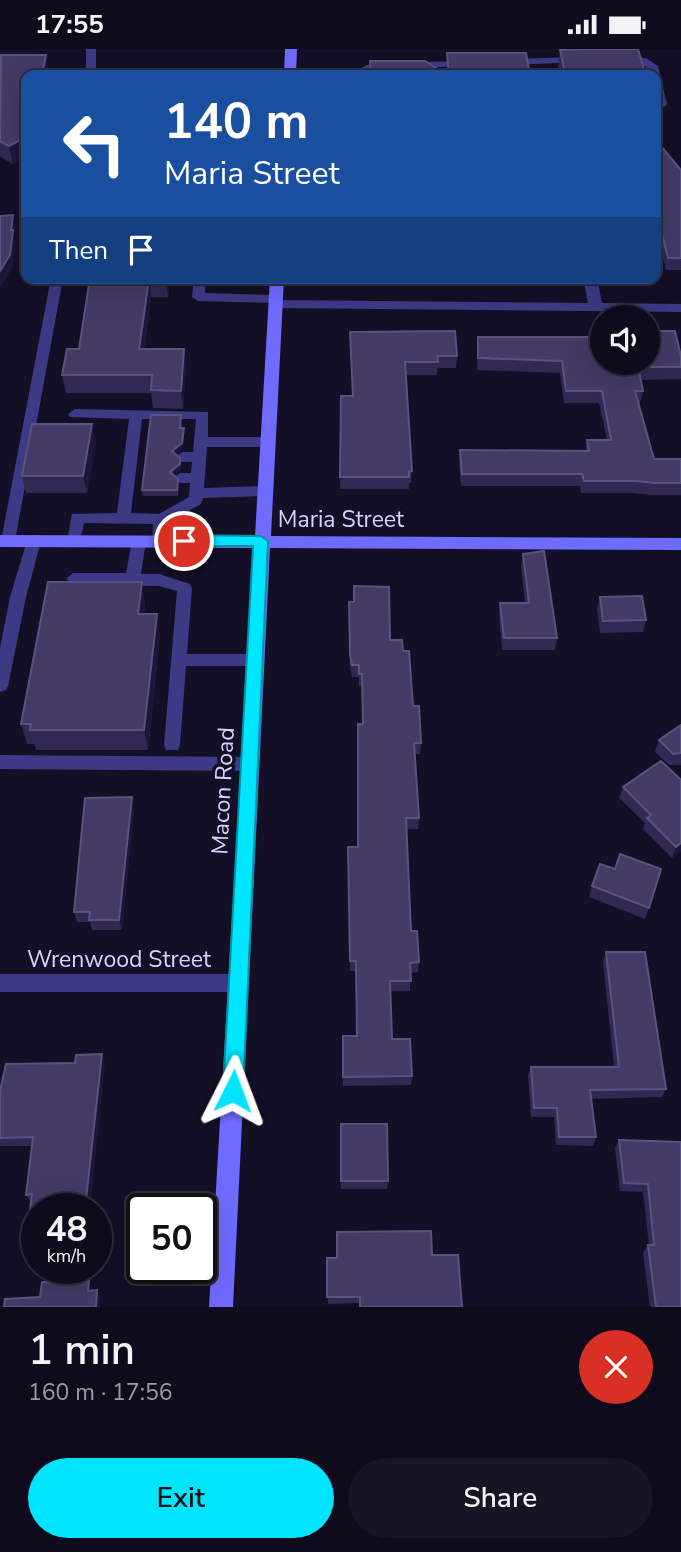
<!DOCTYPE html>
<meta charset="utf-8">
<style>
body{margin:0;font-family:"Nunito Sans",sans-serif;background:#171425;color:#f1f3f6;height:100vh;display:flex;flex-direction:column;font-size:26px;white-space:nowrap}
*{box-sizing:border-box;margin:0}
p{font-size:23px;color:#9b9ba3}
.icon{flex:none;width:38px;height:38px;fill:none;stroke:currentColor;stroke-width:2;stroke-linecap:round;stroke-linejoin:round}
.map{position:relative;height:1258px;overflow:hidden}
.side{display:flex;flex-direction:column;background:#0e0b1c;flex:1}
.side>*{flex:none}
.hud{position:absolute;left:21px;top:21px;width:640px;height:214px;border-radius:14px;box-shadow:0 7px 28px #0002,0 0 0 2px #2e2b3b;background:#1a4fa0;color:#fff;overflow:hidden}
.fabs{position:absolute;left:590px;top:256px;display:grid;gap:14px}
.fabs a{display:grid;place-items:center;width:70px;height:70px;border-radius:50%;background:#0e0b1c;box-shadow:0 7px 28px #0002,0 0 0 2px #2e2b3b;font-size:35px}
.speed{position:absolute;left:21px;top:1144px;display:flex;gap:14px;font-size:35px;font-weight:700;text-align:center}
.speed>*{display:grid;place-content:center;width:91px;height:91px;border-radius:50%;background:#0e0b1c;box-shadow:0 7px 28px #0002,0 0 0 2px #2e2b3b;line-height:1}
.speed small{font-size:18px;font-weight:400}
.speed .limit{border:4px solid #111;border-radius:10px;background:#fff;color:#111}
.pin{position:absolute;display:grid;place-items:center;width:60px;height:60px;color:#fff;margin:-30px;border:4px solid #fff;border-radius:50%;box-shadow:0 2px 7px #0007}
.me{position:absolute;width:77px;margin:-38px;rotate:3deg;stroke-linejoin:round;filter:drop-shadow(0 0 5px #0008)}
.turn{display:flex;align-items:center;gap:24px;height:147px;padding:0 28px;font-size:32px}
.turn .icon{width:91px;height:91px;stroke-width:2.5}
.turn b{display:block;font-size:49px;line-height:60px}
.then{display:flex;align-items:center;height:66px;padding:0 28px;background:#0003;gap:14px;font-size:26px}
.round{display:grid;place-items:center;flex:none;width:74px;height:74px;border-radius:37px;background:#171425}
.head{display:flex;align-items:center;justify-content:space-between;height:119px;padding:0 28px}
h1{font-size:42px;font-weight:600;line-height:52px}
.cta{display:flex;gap:14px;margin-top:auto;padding:14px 28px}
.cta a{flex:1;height:80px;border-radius:42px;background:#00e5ff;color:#111;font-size:28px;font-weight:600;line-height:80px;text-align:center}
.cta a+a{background:#171425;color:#f1f3f6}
.status{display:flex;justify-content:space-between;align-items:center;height:49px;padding:0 35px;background:#0e0b1c;direction:ltr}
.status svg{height:19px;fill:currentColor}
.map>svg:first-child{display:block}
</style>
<div class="status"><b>17:55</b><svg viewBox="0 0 49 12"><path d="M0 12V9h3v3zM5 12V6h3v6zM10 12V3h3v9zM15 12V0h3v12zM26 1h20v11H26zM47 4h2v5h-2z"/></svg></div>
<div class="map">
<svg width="681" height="1258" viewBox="0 0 681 1258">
<rect width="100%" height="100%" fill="#130f26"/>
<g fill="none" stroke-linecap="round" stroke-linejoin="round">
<g fill="#3d3a85" fill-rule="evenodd">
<path d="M86,0H96V19L212,21L223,26L91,25L86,22Z"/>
<path d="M580,8L584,9V13L508,16L503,13L508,10Z"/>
<path d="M620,8L646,9L658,17L667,55L656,65V26H650C647,10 629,15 616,13V9Z"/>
<path d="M468,12L473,15L472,17L374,20L358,26H345L372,14Z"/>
<path d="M51,229H63L15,492L8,497L1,492Z"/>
<path d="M194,229H206L205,244L275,246L281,250L275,254L198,252L192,248Z"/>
<path d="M75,360L208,363V388H267L274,393L267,398H207L204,439L264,437L271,442L264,447L203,449L201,455L168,473L166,492L159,497L152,492L153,475L84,474L79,496H69L67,492L72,465L117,464L129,370L70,368L68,365ZM142,370H196L193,403H182L175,408L182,413H192L191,424H180L173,429L180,434H190L189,448L159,465L131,464Z"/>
<path d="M34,487L41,492L26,548L8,637L6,641L0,643V599L10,548L27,492Z"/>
<path d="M139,487L146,492L141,525H159L190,535L192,539L187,605H255L261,607L263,611L261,615L255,617H186L180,696L178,701H166L164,696L177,542L159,537L73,536L66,530L73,524H126L132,492Z"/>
<path d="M0,706L249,708L255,710L257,715L255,720L249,722L0,720Z"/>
</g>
<g fill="#3d3a85" fill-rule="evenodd">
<path d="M583,229H597L602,254L681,255V263L275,259L268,255L275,251L588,254Z"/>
<path d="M0,925H239L246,927L249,934L246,941L239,943H0Z"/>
</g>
<g fill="#6f6bff" fill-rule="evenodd">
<path d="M285,0H297L296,26H284Z"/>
<path d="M270,229H284L271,487L681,489V501L270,499L233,1258H209L254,499L0,498V486L255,487Z"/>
</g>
</g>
<g fill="#312854">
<path d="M560,1L644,20L643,26H560L558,18Z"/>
<path d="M447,4L530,26H447Z"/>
<path d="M0,9L49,23L13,115L0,108Z"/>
<path d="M656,91L681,121V221H666L656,184Z"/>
<path d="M90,229H170L168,248H151L144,300L186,317L183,360L153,359L151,344H66L62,326L79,300Z"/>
<path d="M478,288L681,307V330L641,331L643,342L640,354H638L654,410H681V446H651L634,444H581L580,437H461L459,413L460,401L585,402L587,391H607L599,354H564L560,324L477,321Z"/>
<path d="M350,295L457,307L456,319H437V326H406L412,422L411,434H409V440H340L341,347H352Z"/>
<path d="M182,373L181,379L184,386L183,400L176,405L181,415V421L174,426L178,430L179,436L178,447H143L142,441Z"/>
<path d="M96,393L87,444H26L22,427Z"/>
<path d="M523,505L557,589L555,601H502L499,566L500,554H525L521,517Z"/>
<path d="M600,548L646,571L643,583L600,584L597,560Z"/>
<path d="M349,553L403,602L421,694L420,705H415L419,769L418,780H406L411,882L419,913L418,923L410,924V942H390L392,990L412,1027L411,1036L343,1037V987H357L355,922H350L348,798H358L363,675L361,637H359V628H352L350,617Z"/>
<path d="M145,554L144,565L160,586L148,701H36L34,695H27L21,675Z"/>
<path d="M681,676V716H669L655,703L659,691Z"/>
<path d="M681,731V802L672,809L643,780L645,774L619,749L623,738Z"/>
<path d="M134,759L122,881H92L90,873H77L74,863Z"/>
<path d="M592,837L649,859L645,870L589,848Z"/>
<path d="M606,903L666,1040L662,1048L591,1050L596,1088L593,1097L556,1096L554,1068H531L528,1026L531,1018H614L603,913Z"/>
<path d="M105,1015L37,1160V1190H32L27,1183L31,1153L26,1146L32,1097H0V1042Z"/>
<path d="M341,1075L388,1132L387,1140H341Z"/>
<path d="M619,1091L681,1093V1258H650L643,1204L648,1196H649L643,1143L620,1142L615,1099Z"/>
<path d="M432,1206L359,1254L328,1255L327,1209Z"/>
</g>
<g fill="#1d163a">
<path d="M46,6L49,23V26H42Z"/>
<path d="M26,88V107L13,115L9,97Z"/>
<path d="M13,166L15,178L14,186L16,193L13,218L0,239V222L11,181Z"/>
<path d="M166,229H170L168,248Z"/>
<path d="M149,230L151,248L141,317L139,300Z"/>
<path d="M184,300L186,317L183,360L181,342Z"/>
<path d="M92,375L96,393L87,444L83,427Z"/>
<path d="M184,379V386L183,400L172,408V402Z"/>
<path d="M180,409L181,421L170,429V423Z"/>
<path d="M142,533L145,554L142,585L138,565Z"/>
<path d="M157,565L160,586L148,701L144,681Z"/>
<path d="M132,748L134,759L122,881L119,871Z"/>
<path d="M681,794V802L672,809L676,798Z"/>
<path d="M102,1005L105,1015L90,1160H85Z"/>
<path d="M89,1232L92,1239L91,1248L88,1242Z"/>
<path d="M97,1241L101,1248L100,1258H96Z"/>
</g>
<g fill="#433a66" stroke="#5a527e" stroke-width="2">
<path d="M587,0H638L644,20H564L560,1Z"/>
<path d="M447,4H526L530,26H449Z"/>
<path d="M1,6H46L42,26H26V88L9,97L0,92Z"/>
<path d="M370,12H425L447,26H371Z"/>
<path d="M656,91L681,121V209H668L656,162Z"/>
<path d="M13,166L11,181H13L10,206L0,222V167Z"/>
<path d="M90,229H166V230H149L139,300H184L181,342L151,341L152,326H62L67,300H79Z"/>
<path d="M455,282L457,307H437L438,313H405L412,422H409V428H340L341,347H353L350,283Z"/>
<path d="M648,282H675L681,307V318H638L643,342H635L654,410H681V434H654L637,432H584L582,425H462L460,401L589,402L587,391H611L602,342H566L562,312L478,309V288H602V313H648Z"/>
<path d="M151,366H181L180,379H184L182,394L172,402L180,409V415L170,423L178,430L177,441H142Z"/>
<path d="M32,375H92L83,427H22Z"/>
<path d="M544,502L557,589H504L500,554H529L523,505Z"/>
<path d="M48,533H142L138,565H157L144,681H30L31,675H21Z"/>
<path d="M354,537L389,538L390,591H402L403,602H409L413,657H419L421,694H414L419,769H406L411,882H417L419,913L410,914L411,932H390L392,990H410L412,1027L343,1028V987H357L356,912H350L348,798H358V675H363L362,625H359V616H352L350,606L349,553H354Z"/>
<path d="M642,547L646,571L603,572L600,548Z"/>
<path d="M681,676V704L673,705L659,691Z"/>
<path d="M661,712L681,731V794L676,798L647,769L651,766L623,738Z"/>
<path d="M132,748L119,871H89L90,863H74L85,749Z"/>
<path d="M620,805L661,820L649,859L592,837L600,815L615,820Z"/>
<path d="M606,903H645L666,1040L590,1041L596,1088H559L557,1059H534L531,1018H619Z"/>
<path d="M102,1005L85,1160H37V1183H27L32,1145L26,1146L33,1088L0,1089V1042L6,1015L75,1014L76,1006Z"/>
<path d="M341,1075H387L388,1132H341Z"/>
<path d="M619,1091L681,1093V1258H656L648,1196H654L648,1135L624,1134Z"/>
<path d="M431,1182L432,1206H458L462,1258H360V1248H327V1209H337V1183Z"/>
<path d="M89,1232L88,1242L97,1241L96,1258H4L5,1250L40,1248L42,1233Z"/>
</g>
<path fill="#00e5ff" stroke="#0095a6" stroke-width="2" d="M184,486L261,487L268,492L243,1042L240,1049L233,1052L226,1049L223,1042L253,497H184L177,492Z"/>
<g text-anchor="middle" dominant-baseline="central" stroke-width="7" stroke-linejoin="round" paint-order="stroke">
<g font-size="23" fill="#d9d4ff" stroke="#130f26">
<text x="341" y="470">Maria Street</text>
<text transform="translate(223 742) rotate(-87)">Macon Road</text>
<text x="119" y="910">Wrenwood Street</text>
</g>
</g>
</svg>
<div class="fabs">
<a><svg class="icon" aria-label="sound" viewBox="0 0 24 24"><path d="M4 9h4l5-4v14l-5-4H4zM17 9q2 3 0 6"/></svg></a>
</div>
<div class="speed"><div>48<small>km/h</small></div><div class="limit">50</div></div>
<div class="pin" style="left:184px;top:492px;background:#d93025"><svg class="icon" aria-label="arrive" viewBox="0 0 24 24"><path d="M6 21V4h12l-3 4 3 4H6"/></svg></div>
<svg class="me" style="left:233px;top:1042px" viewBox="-20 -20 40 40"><path d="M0-17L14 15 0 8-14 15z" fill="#00e5ff" stroke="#fff" stroke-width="4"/></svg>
<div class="hud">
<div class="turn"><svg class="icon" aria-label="left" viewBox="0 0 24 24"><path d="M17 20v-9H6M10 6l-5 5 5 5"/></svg><div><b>140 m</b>Maria Street</div></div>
<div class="then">Then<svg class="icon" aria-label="arrive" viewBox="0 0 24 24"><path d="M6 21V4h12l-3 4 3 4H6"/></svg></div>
</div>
</div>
<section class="side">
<div class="head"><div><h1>1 min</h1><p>160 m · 17:56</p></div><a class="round" style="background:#d93025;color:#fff"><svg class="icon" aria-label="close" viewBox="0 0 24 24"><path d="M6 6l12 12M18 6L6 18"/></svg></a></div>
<div class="cta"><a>Exit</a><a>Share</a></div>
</section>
